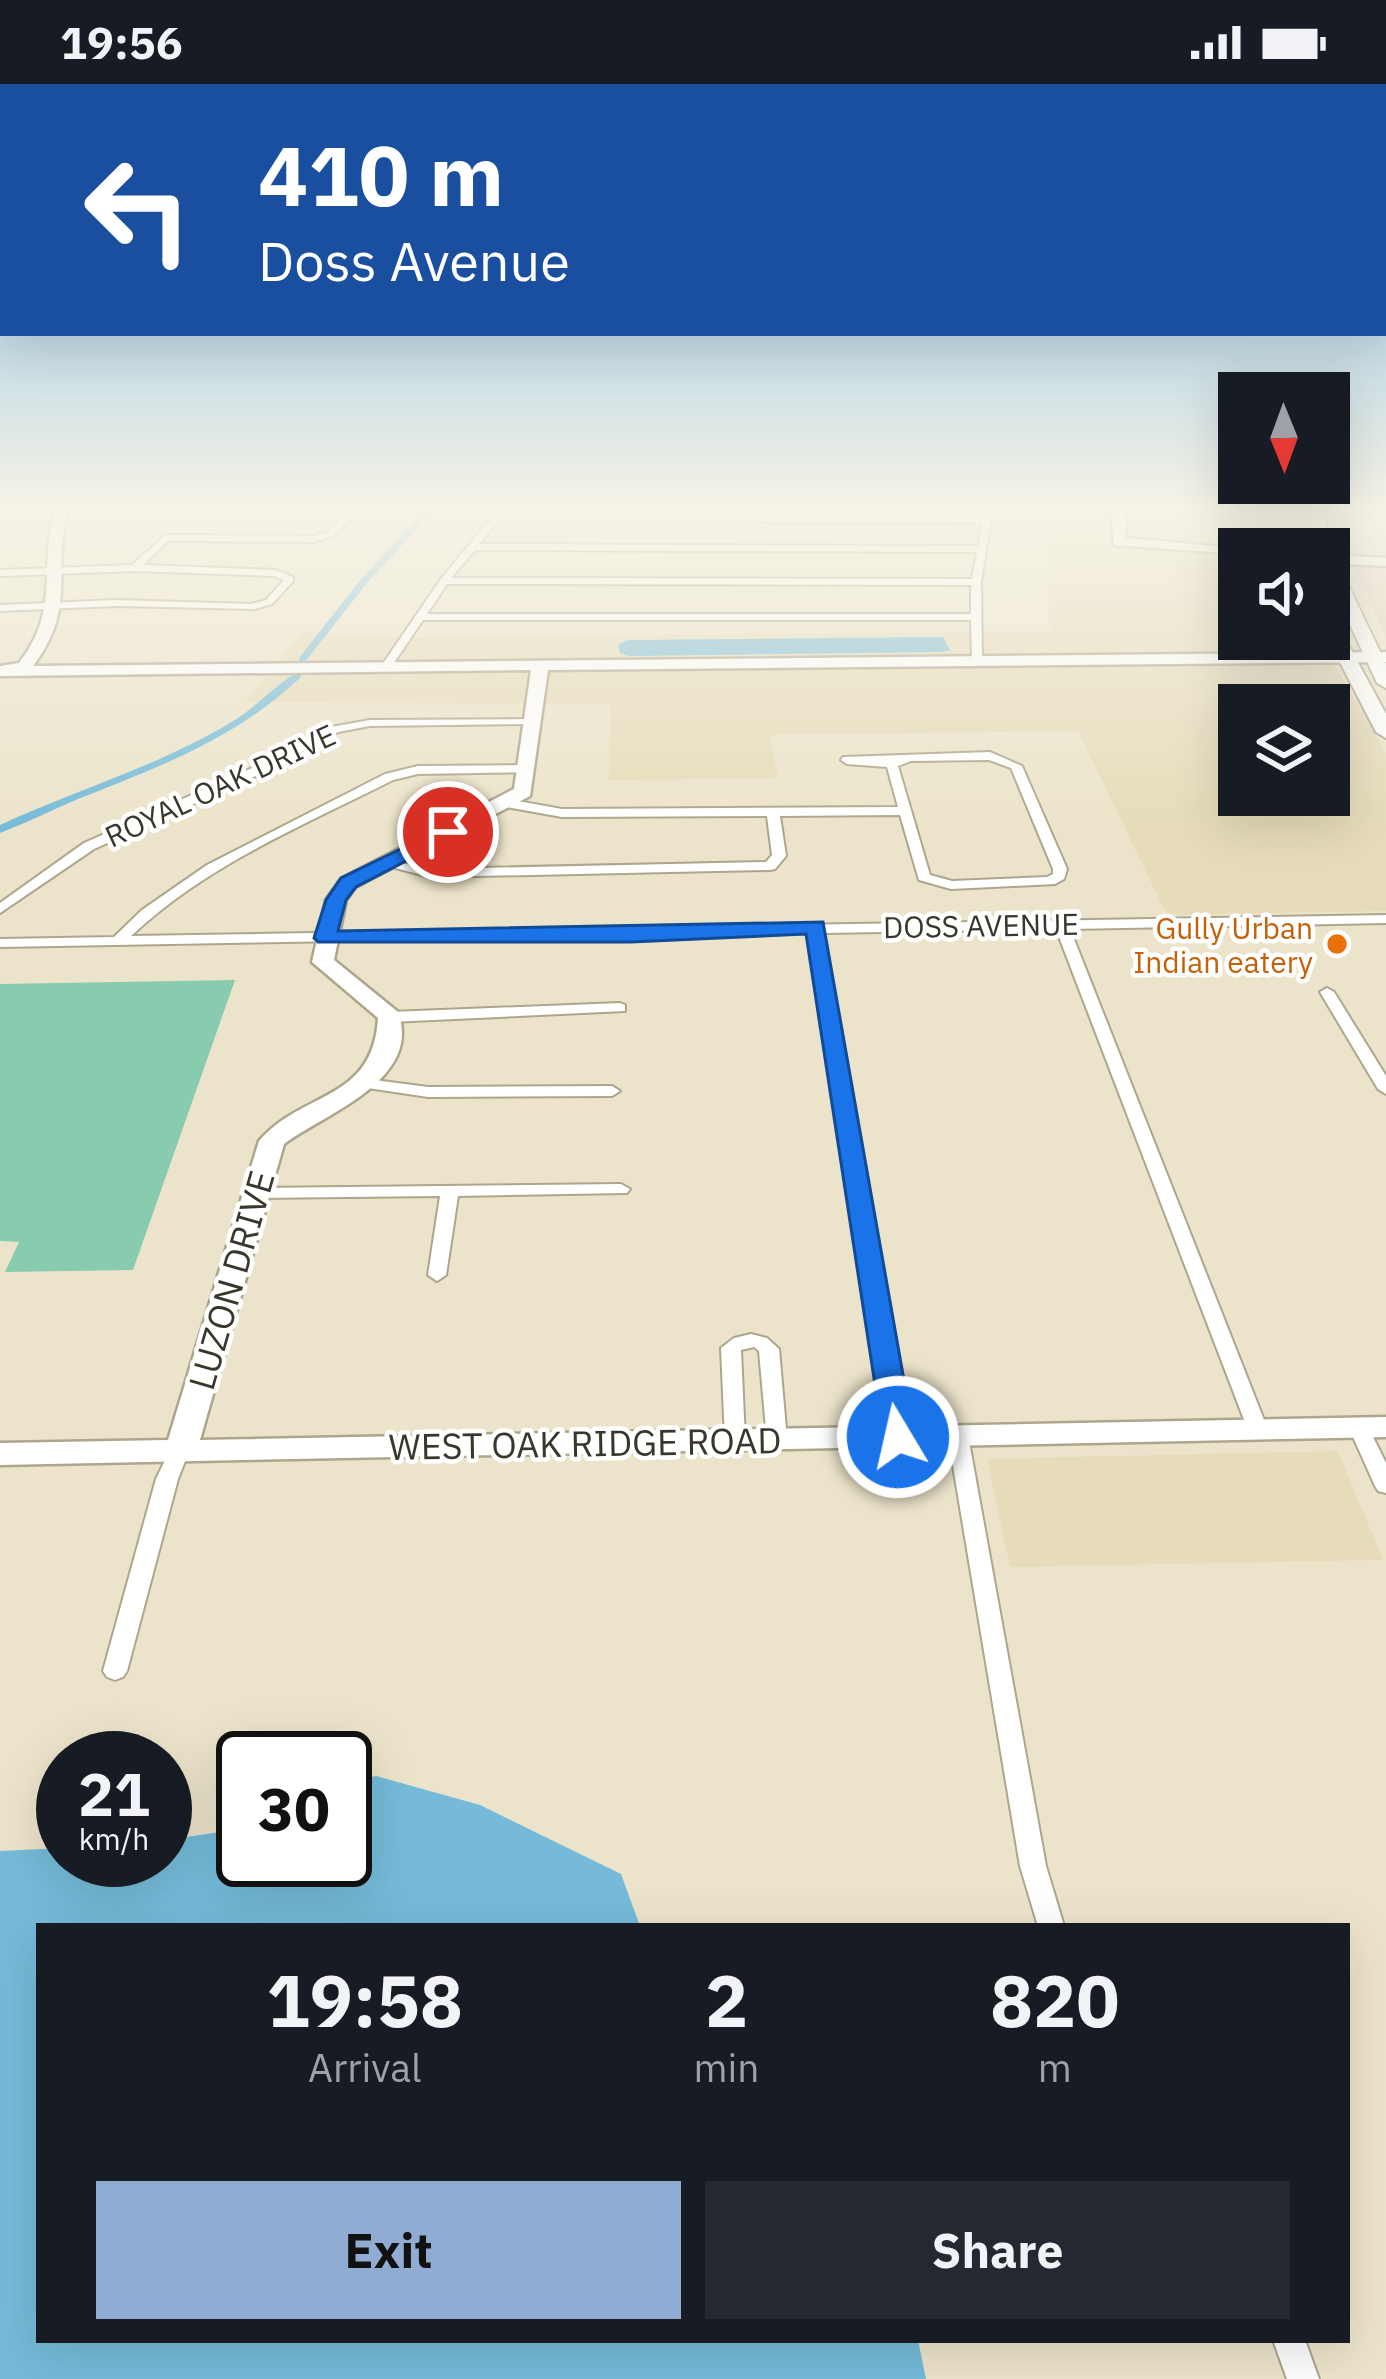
<!DOCTYPE html>
<style>
body{margin:0;font-family:"IBM Plex Sans",sans-serif;background:#242831;color:#f1f3f6;height:100vh;display:flex;flex-direction:column;font-size:45px;white-space:nowrap}
*{box-sizing:border-box;margin:0}
p{font-size:39px;color:#9ea1a6}
.icon{flex:none;width:66px;height:66px;fill:none;stroke:currentColor;stroke-width:2;stroke-linecap:round;stroke-linejoin:round}
.map{position:relative;flex:1;overflow:hidden}
.panel{position:absolute;left:36px;top:1839px;width:1314px;height:420px;display:flex;flex-direction:column;background:#171b24;border-radius:0px;box-shadow:0 12px 48px #0002}
.panel>*{flex:none}
.hud{position:absolute;left:0px;top:0px;width:1386px;height:252px;box-shadow:0 12px 48px #0002;background:#1a4fa0;color:#fff;overflow:hidden}
.needle{width:78px;rotate:179deg}
.buttons{position:absolute;left:1218px;top:288px;display:grid;gap:24px}
.buttons a{display:grid;place-items:center;width:132px;height:132px;border-radius:0px;background:#171b24;box-shadow:0 12px 48px #0002;font-size:60px}
.speed{position:absolute;left:36px;top:1647px;display:flex;gap:24px;font-size:60px;font-weight:700;text-align:center}
.speed>*{display:grid;place-content:center;width:156px;height:156px;border-radius:50%;background:#171b24;box-shadow:0 12px 48px #0002;line-height:1}
.speed small{font-size:30px;font-weight:400}
.speed .limit{border:6px solid #111;border-radius:18px;background:#fff;color:#111}
.pin{position:absolute;display:grid;place-items:center;width:102px;height:102px;color:#fff;margin:-51px;border:6px solid #fff;border-radius:50%;box-shadow:0 3px 12px #0007}
.me{position:absolute;width:132px;margin:-66px;rotate:351deg;stroke-linejoin:round;filter:drop-shadow(0 0 9px #0008)}
.turn{display:flex;align-items:center;gap:42px;height:252px;padding:0 60px;font-size:54px}
.turn .icon{width:156px;height:156px;stroke-width:2.5}
.turn b{display:block;font-size:84px;line-height:102px}
.eta{display:flex;justify-content:space-evenly;align-items:center;height:204px;text-align:center}
.eta b{font-size:72px;font-weight:700;line-height:84px}
.primary-button{display:flex;gap:24px;margin-top:auto;padding:24px 60px}
.primary-button a{flex:1;height:138px;border-radius:0px;background:#90acd2;color:#111;font-size:48px;font-weight:700;line-height:138px;text-align:center}
.primary-button a+a{background:#242831;color:#f1f3f6}
.status{display:flex;justify-content:space-between;align-items:center;height:84px;padding:0 60px;background:#171b24;direction:ltr}
.status svg{height:33px;fill:currentColor}
.map>svg:first-child{display:block}
</style>
<div class="status"><b>19:56</b><svg viewBox="0 0 49 12"><path d="M0 12V9h3v3zM5 12V6h3v6zM10 12V3h3v9zM15 12V0h3v12zM26 1h20v11H26zM47 4h2v5h-2z"/></svg></div>
<div class="map">
<svg width="1386" height="2295" viewBox="0 0 1386 2295">
<rect width="100%" height="100%" fill="#ece4ca"/>
<g fill="#e6dcba" fill-rule="evenodd">
<path d="M1052,422H1288L1295,463L1239,465V555H1319L1386,669V827L1167,831L1078,647L770,651L778,694L609,696L611,620L245,618L303,548L393,553L1050,547L1046,483ZM1239,621H1329V711H1239Z"/>
<path d="M1338,1367L1383,1476L1010,1483L987,1375Z"/>
</g>
<path fill="#e1d6c2" d="M1337,422H1386V554L1356,487Z"/>
<path fill="#89cbae" d="M235,896L133,1186L5,1188L19,1158L0,1157V900Z"/>
<g fill="#75bbd9">
<path d="M943,553L950,566L942,568L630,572L620,569L618,560L628,556Z"/>
<path d="M376,1692L480,1721L621,1790L640,1842H39V2256H918L926,2295H0V1767L63,1764V1776H165V1756L227,1747L243,1733V1776H345V1698Z"/>
</g>
<g fill="none" stroke-linecap="round" stroke-linejoin="round">
<g fill="#75bbd9" fill-rule="evenodd">
<path d="M429,422H438L367,499L305,578H299V574L361,495Z"/>
<path d="M296,589L301,592L300,594C235,655 159,683 78,715C52,726 26,739 0,749V741C76,706 158,682 230,639C254,625 273,603 296,589Z"/>
</g>
<g stroke="#ada68d" stroke-width="4">
<g id="street">
<path d="M194,422L333,424L352,433L333,452L313,458L168,457L143,481L276,486L293,493V497L272,520L255,525L117,522L0,527V521L117,516L251,520L266,516L284,496L274,492L135,487L0,492V486L132,481L166,451L313,452L327,448L342,434L332,430Z"/>
<path d="M501,422L508,424L503,430L983,433L985,422H993L981,498L982,578L977,581L972,578L971,536H423L389,586H381L380,584L441,495ZM499,436L982,439L978,462L479,460ZM475,466L977,468L972,495L451,494ZM447,500L971,501V530H427Z"/>
<path d="M534,635L538,636V640L370,642L338,648L260,690L94,765L0,829V819L84,759L252,684L331,643L370,636Z"/>
<path d="M990,668L1022,682L1067,785L1064,795L1055,800L951,805L919,796L900,731L780,732L786,772L775,785L770,786L430,793L376,779L383,775L430,785L766,778L772,771L767,732L562,733L506,723L500,719L506,715L562,725L898,723L887,683L847,680L841,676L843,673ZM989,676L1011,684L1053,785V790L1047,793L952,797L930,791L898,682L911,677Z"/>
<path d="M528,681L534,685L532,688L418,690L393,696C302,742 206,781 131,852L1386,831V839L1070,845L1268,1346L1265,1351H1251L1248,1346L1056,845L824,849L908,1353L905,1358H891L888,1353L810,849L0,863V855L114,853L142,826L207,781L385,690L418,682Z"/>
<path d="M1327,904L1334,908L1386,992V1010L1378,1005L1320,908Z"/>
<path d="M620,919L625,921V927L390,938L382,933L390,928Z"/>
<path d="M367,995L428,1003L612,1002L620,1007L612,1012L428,1013L361,1003L359,1000L361,997Z"/>
<path d="M621,1100L630,1105L627,1109L458,1112L446,1191L437,1197L428,1191L440,1112L255,1114L246,1109L255,1104Z"/>
<path d="M751,1250L767,1254L779,1265L787,1356L784,1361H770L767,1356L759,1267L754,1263L741,1266L745,1356L742,1361H728L725,1356L721,1264L734,1254Z"/>
<path d="M1359,1337L1366,1339L1386,1379V1409L1378,1407L1375,1402L1349,1344L1352,1339Z"/>
<path d="M958,1345L965,1347L968,1352L1046,1782L1064,1842H1038L1020,1782L948,1352L951,1347Z"/>
<path d="M179,1360L186,1362L189,1367L178,1395L127,1587L123,1593L115,1596L107,1593L103,1587L156,1395L172,1362Z"/>
<path d="M1273,2256H1305L1319,2295H1287Z"/>
</g>
</g>
<g stroke="#ada68d" stroke-width="5">
<g id="secondary">
<path d="M57,422H70C49,483 80,521 33,582L1386,568V578L548,586L530,712L355,803L346,816L334,876L398,928C423,996 324,1030 284,1060L200,1356L1386,1333V1353L0,1381V1359L168,1356L259,1057C303,1006 373,1018 378,934L312,878L326,816L341,795L514,705L531,586L0,592V582L19,579C63,523 36,480 57,422Z"/>
<path d="M1111,422H1124L1126,454L1245,465H1239V470L1114,461Z"/>
<path d="M1329,471L1386,474V482L1329,479Z"/>
</g>
</g>
<g stroke="#ada68d" stroke-width="4">
<g id="primary">
<path d="M1309,422H1323L1330,468L1317,465Z"/>
<path d="M1329,473L1337,478L1386,580V604L1377,599L1329,495Z"/>
<path d="M1329,535L1337,540L1386,630V654L1376,648L1328,555Z"/>
</g>
</g>
<use href="#street" fill="#fff" fill-rule="evenodd"/>
<use href="#secondary" fill="#fff" fill-rule="evenodd"/>
<use href="#primary" fill="#fff" fill-rule="evenodd"/>
</g>
<linearGradient id="sky" x2="0" y2="1"><stop stop-color="#7ab7e2"/><stop offset="0.57" stop-color="#f6f3e7"/><stop offset="1" stop-color="#f6f3e7" stop-opacity="0"/></linearGradient>
<rect width="1386" height="744" fill="url(#sky)"/>
<path fill="#1a73e8" stroke="#114b97" stroke-width="3" d="M448,742L454,744V752L356,803L346,816L338,847L823,838L914,1353L909,1360H887L883,1353L806,850L631,858H318L314,854L326,816L341,794Z"/>
<circle fill="#e8710a" stroke="#fff" stroke-width="4.5" cx="1337" cy="860" r="12"/>
<g text-anchor="middle" dominant-baseline="central" stroke-width="9" stroke-linejoin="round" paint-order="stroke">
<g font-size="30" fill="#39362b" stroke="#fff">
<text transform="translate(220 701) rotate(-25)">ROYAL OAK DRIVE</text>
<text transform="translate(981 841) rotate(-1)">DOSS AVENUE</text>
</g>
<g font-size="30" fill="#c56008" stroke="#fff" text-anchor="end">
<text x="1313" y="843">Gully Urban<tspan x="1313" dy="34">Indian eatery</tspan></text>
</g>
<g font-size="36" fill="#39362b" stroke="#fff">
<text transform="translate(231 1196) rotate(-74)">LUZON DRIVE</text>
<text transform="translate(585 1359) rotate(-1)">WEST OAK RIDGE ROAD</text>
</g>
</g>
</svg>
<div class="buttons">
<a><svg class="needle" viewBox="-14 -14 28 28"><path d="M0-13l5 13h-10z" fill="#e53935"/><path d="M0 13l5-13h-10z" fill="#9ea1a6"/></svg></a>
<a><svg class="icon" aria-label="sound" viewBox="0 0 24 24"><path d="M4 9h4l5-4v14l-5-4H4zM17 9q2 3 0 6"/></svg></a>
<a><svg class="icon" aria-label="layers" viewBox="0 0 24 24"><path d="M12 4l9 5-9 5-9-5zM3 14l9 5 9-5"/></svg></a>
</div>
<div class="speed"><div>21<small>km/h</small></div><div class="limit">30</div></div>
<div class="pin" style="left:448px;top:748px;background:#d93025"><svg class="icon" aria-label="arrive" viewBox="0 0 24 24"><path d="M6 21V4h12l-3 4 3 4H6"/></svg></div>
<svg class="me" style="left:898px;top:1353px" viewBox="-20 -20 40 40"><circle r="17" fill="#1a73e8" stroke="#fff" stroke-width="3"/><path d="M0-11L8 9 0 5-8 9z" fill="#fff"/></svg>
<div class="hud">
<div class="turn"><svg class="icon" aria-label="left" viewBox="0 0 24 24"><path d="M17 20v-9H6M10 6l-5 5 5 5"/></svg><div><b>410 m</b>Doss Avenue</div></div>
</div>
<section class="panel">
<div class="eta">
<div><b>19:58</b><p>Arrival</p></div>
<div><b>2</b><p>min</p></div>
<div><b>820</b><p>m</p></div>
</div>
<div class="primary-button"><a>Exit</a><a>Share</a></div>
</section>
</div>
